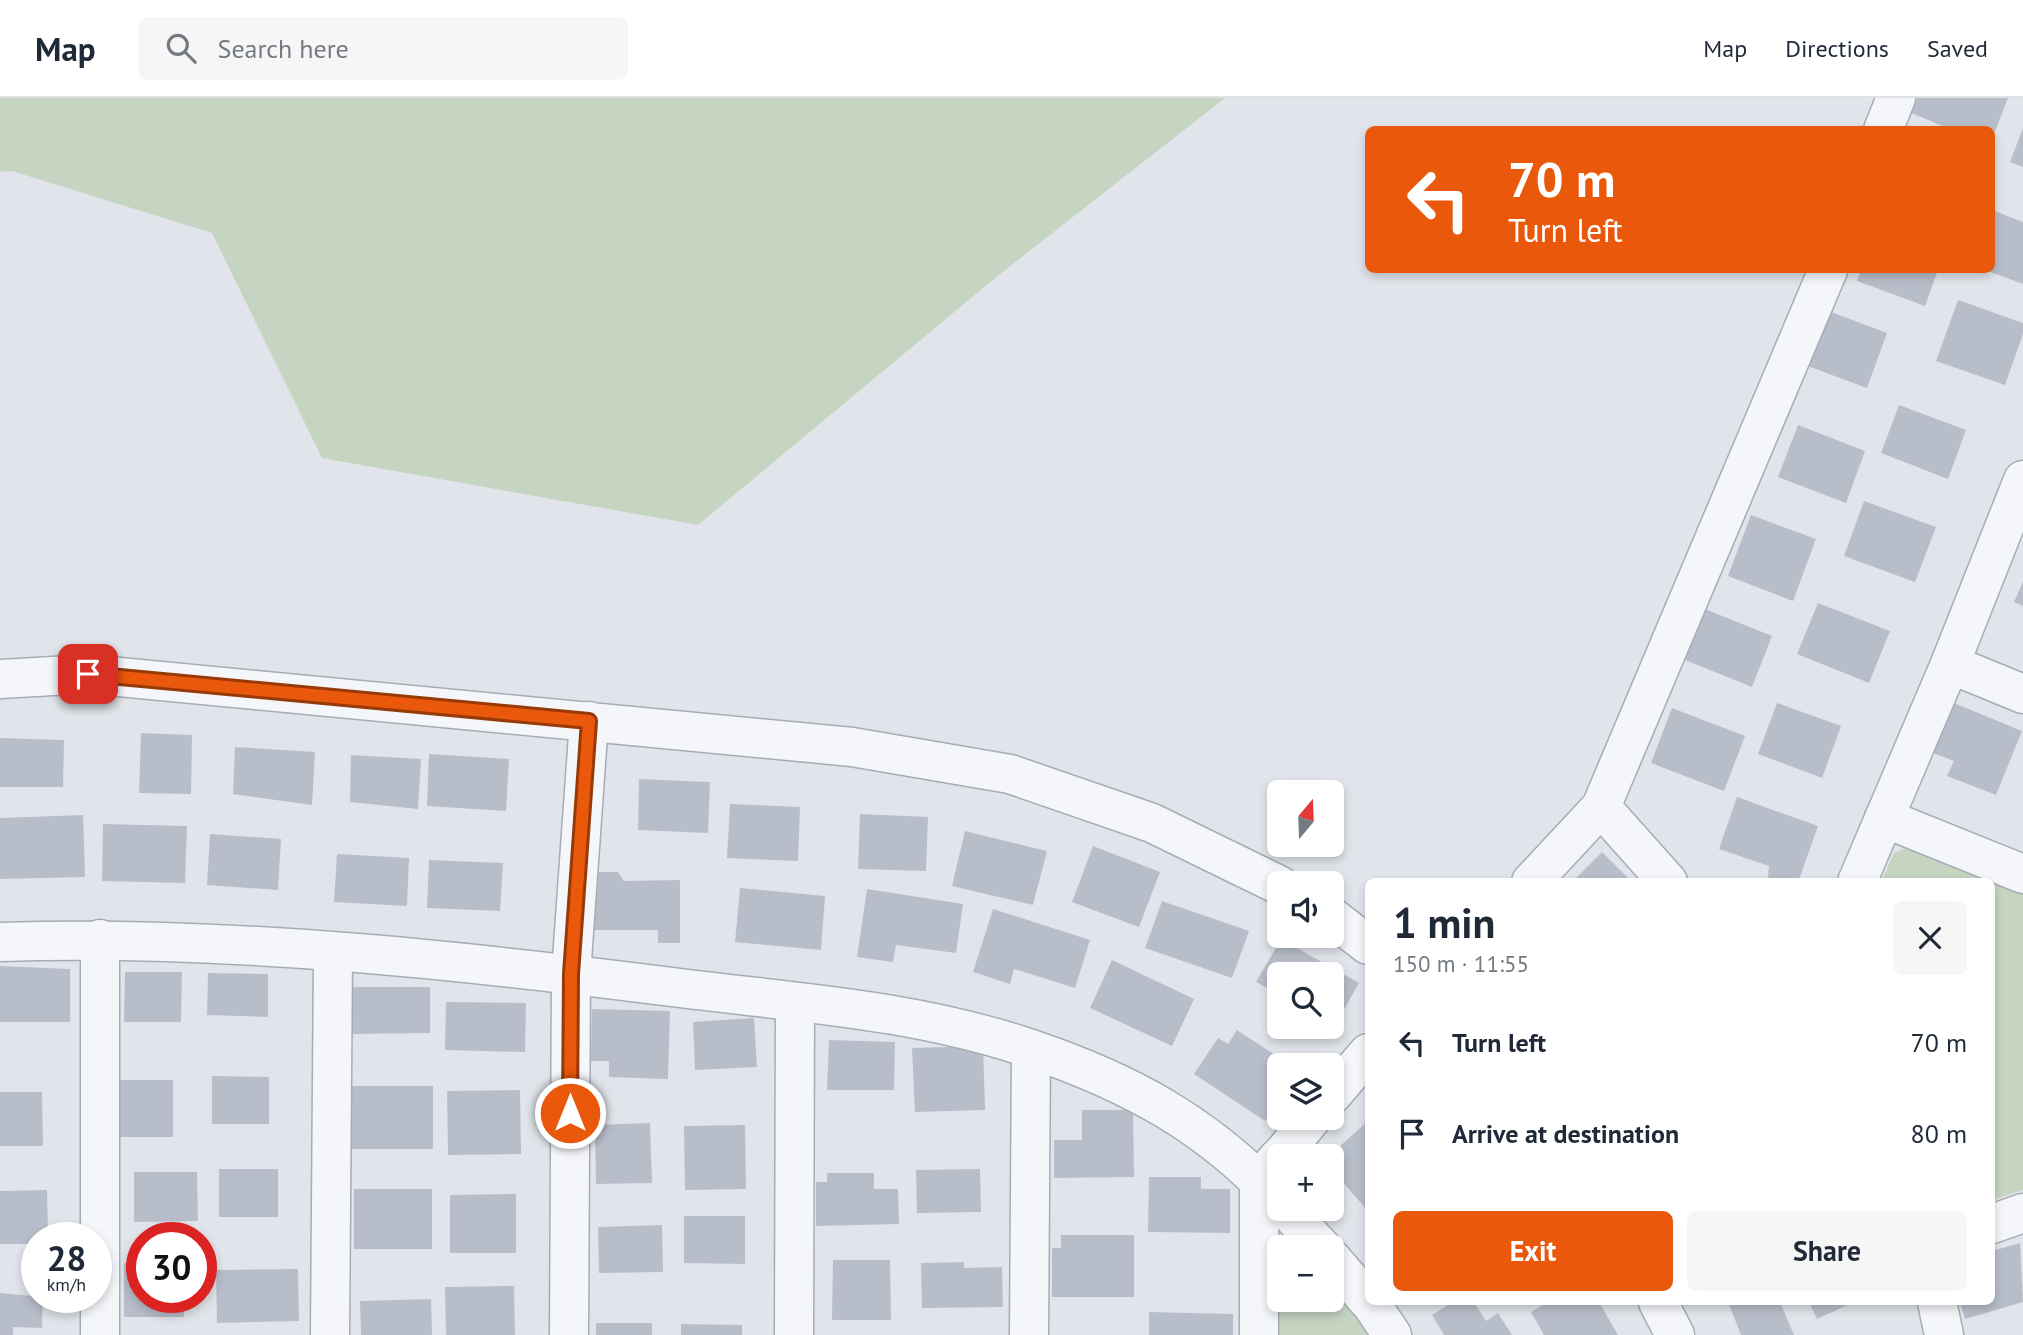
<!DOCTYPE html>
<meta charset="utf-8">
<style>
body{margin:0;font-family:"PT Sans",sans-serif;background:#f6f6f7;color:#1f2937;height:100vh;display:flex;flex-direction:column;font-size:26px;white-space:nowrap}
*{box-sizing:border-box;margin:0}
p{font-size:23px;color:#747a83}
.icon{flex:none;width:38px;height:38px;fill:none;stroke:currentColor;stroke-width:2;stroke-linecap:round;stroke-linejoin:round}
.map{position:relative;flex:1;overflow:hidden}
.panel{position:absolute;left:1365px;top:780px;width:630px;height:427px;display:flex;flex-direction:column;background:#fff;border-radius:10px;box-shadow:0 4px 10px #0003}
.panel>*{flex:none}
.banner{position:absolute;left:1365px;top:28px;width:630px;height:147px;border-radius:10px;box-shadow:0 4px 10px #0003;background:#ea580c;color:#fff;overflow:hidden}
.needle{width:46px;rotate:19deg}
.controls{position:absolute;left:1267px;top:682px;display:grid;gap:14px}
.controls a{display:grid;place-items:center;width:77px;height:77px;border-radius:10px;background:#fff;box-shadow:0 4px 10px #0003;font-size:35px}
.speed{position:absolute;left:21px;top:1124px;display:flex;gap:14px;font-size:35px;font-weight:700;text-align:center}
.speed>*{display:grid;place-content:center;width:91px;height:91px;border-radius:50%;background:#fff;box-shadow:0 4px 10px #0003;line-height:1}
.speed small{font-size:18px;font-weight:400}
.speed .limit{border:10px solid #d22;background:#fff;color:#111}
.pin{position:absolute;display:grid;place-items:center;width:60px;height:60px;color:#fff;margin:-30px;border-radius:14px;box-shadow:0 4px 10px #0006}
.me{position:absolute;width:77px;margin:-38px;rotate:0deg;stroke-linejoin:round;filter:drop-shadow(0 0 5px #0008)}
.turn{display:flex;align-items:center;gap:24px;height:147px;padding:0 28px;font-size:32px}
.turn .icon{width:91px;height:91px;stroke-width:2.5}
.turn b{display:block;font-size:49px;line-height:60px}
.round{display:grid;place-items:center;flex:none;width:74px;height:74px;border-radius:10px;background:#f6f6f7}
.overview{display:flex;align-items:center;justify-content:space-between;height:119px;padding:0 28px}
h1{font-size:42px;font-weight:700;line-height:52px}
.cta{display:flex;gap:14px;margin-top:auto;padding:14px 28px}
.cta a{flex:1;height:80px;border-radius:10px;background:#ea580c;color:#fff;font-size:28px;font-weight:700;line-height:80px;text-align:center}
.cta a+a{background:#f6f6f7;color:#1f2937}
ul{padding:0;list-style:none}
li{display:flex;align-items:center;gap:21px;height:91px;padding:0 28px}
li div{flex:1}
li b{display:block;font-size:26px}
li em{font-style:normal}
header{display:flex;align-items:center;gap:42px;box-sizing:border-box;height:98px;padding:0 35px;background:#fff;border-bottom:2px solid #e0e1e3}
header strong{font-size:33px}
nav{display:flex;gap:38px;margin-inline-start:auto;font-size:24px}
.search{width:490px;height:63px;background:#f6f6f7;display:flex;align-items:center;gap:18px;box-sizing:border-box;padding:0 24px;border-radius:10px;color:#747a83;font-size:26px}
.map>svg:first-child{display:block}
</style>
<header>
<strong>Map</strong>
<div class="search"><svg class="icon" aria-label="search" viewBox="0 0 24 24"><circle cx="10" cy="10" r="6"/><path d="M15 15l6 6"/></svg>Search here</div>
<nav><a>Map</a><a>Directions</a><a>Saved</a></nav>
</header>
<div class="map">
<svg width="2023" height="1237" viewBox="0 0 2023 1237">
<rect width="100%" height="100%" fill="#e1e5eb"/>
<g fill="#c6d5c2">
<path d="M0,0H1225L1000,176L698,427L322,360L212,135L12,73L0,74Z"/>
<path d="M1918,744L2023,788V1092L1992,1102V784H1881L1894,755Z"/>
<path d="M1278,1170L1279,1202H1332V1188L1356,1215L1368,1237H1277Z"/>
</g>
<g fill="#b8bec9">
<path d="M1917,0H2008L1992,41V32H1953L1911,15Z"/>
<path d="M2023,30V69L2010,64Z"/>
<path d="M1992,112L2023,124V186L1985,172H1992Z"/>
<path d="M1861,172H1938L1925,208L1857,183Z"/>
<path d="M1958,202L2023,225V236L2005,287L1936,263Z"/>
<path d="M1826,212L1887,235L1867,290L1805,267Z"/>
<path d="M1899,307L1966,332L1948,381L1881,355Z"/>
<path d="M1798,327L1865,353L1846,405L1778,379Z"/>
<path d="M1864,403L1936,429L1915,484L1844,458Z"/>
<path d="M1751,417L1816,441L1793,503L1728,478Z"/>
<path d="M2023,484V508L2014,504Z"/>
<path d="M1818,505L1890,533L1869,585L1797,556Z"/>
<path d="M1705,511L1772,538L1752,589L1685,562Z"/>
<path d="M1777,605L1841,628L1822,680L1758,656Z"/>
<path d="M1954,605L2022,633L1996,697L1947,678L1954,663L1933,655Z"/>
<path d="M1672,610L1745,638L1724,693L1651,665Z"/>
<path d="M141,635L192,637L191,696L139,695Z"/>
<path d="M0,640L64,642L63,689H0Z"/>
<path d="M235,649L315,654L312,707L233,696Z"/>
<path d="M429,656L509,661L506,713L427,708Z"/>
<path d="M351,657L421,661L418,711L350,704Z"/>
<path d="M639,681L710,684L708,735L638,732Z"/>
<path d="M1737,699L1818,728L1798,784L1768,780L1769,768L1719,751Z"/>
<path d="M730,706L800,709L798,763L727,760Z"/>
<path d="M860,716L928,719L926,773L858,771Z"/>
<path d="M83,717L85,779L0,781V720Z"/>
<path d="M103,726L187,728L185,785L102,783Z"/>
<path d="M965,733L1047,753L1033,807L952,788Z"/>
<path d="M210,736L281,741L278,792L207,787Z"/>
<path d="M1093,748L1160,774L1139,829L1072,804Z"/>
<path d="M1602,754L1632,784H1572Z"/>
<path d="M337,756L409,760L407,808L334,804Z"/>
<path d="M429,762L503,765L500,813L427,810Z"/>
<path d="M591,774H618L624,783L680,782V845H658V832H592Z"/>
<path d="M740,790L825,798L821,852L735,844Z"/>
<path d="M867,791L963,806L956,855L896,847L893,864L857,859Z"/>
<path d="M1162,803L1249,833L1232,880L1145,850Z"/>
<path d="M993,811L1090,842L1075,890L1014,871L1010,886L973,874Z"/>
<path d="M1281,841L1359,885L1334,929L1332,927V877H1279V897L1256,884Z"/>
<path d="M1112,862L1194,901L1172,948L1090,910Z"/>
<path d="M0,868L70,871V924H0Z"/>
<path d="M125,874H182L181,924H124Z"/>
<path d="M208,875L268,876V919L207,917Z"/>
<path d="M351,889H430V935L350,936Z"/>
<path d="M446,904L526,905L525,954L445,952Z"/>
<path d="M592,911L670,913L668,981L609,979V963H591Z"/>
<path d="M754,920L757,969L695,972L693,924Z"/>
<path d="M1237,932L1292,968H1279V1002L1265,1023L1194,976L1218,940L1228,946Z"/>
<path d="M829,942L895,944L894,992H827Z"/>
<path d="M983,948L985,1012L915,1014L912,950Z"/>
<path d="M212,978L269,979V1026H212Z"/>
<rect x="120" y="982" width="53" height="57"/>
<rect x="351" y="988" width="82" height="63"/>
<path d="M520,992L521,1056L448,1057L447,993Z"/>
<path d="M0,994H42L43,1048H0Z"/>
<path d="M1082,1012H1133L1134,1079L1054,1080V1042H1082Z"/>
<path d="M1368,1023V1113L1332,1072V1059H1328Z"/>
<path d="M650,1025L652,1085L596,1086L595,1027Z"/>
<path d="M745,1027L746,1091L685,1092L684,1028Z"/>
<rect x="219" y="1071" width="59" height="48"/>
<path d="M980,1071L981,1114L917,1115L916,1072Z"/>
<path d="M134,1074H197L198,1123L134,1124Z"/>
<path d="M827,1075H874V1091H898L899,1126L816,1128V1084H827Z"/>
<path d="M1149,1079H1201V1091H1230V1135L1148,1134Z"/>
<rect x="354" y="1091" width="78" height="60"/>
<path d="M47,1092L48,1139H37V1146H0V1093Z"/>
<path d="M516,1096V1155H450V1097Z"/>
<path d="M684,1118H745V1166L684,1165Z"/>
<path d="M662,1127L663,1174L599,1175L598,1129Z"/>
<path d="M1061,1137H1134V1199H1052V1150H1061Z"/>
<path d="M2020,1145L2023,1204L1965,1221L1960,1204H1992V1153Z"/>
<path d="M833,1162H890L891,1222H832Z"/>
<path d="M964,1164V1170L1002,1169L1003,1209L922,1210L921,1165Z"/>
<path d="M124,1165H142V1199H184V1219H124Z"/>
<path d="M298,1171L299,1223L217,1225L216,1172Z"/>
<path d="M514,1188L515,1237H446L445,1189Z"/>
<path d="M0,1195L43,1199L42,1230L13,1229V1237H0Z"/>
<path d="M431,1201L432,1237H361L360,1203Z"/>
<path d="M1453,1204H1474L1486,1223L1498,1215L1512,1237H1444L1432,1217Z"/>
<path d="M1548,1204H1599L1618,1237H1544L1531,1214Z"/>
<path d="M1728,1204H1780L1794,1237H1741Z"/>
<path d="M1809,1204H1854L1817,1221Z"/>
<path d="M1149,1214L1233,1216V1237H1149Z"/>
<rect x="596" y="1225" width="56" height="12"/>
<path d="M681,1226L742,1227V1237H681Z"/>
</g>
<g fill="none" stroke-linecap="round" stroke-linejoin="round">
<g stroke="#a6acb6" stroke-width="41">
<g id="minor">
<path d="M1883,32L1896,0"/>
<path d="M1950,566L2023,596"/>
<path d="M0,581L88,576L852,649L1010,676L1152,725L1279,787"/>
<path d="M1601,709L1668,784"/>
<path d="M1884,720L2023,776"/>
<path d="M1531,784L1601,709L1828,172"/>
<path d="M1857,784L1950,566L2023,382"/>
<path d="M1332,819L1368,847"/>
<path d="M100,841V1237"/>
<path d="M0,844C230,837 461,862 688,891C803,905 921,913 1031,951C1129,984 1209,1027 1279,1104"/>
<path d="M1332,997L1368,955"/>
<path d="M1280,1059L1312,1020"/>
<path d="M1286,1111L1322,1150"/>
<path d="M1992,1126L2023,1115"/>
<path d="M1332,1161L1368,1203"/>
<path d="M1370,1204L1392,1237"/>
<path d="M1658,1204L1675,1237"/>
<path d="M1937,1204L1944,1237"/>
<path d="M330,1237L333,855"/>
<path d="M569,1237L571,876L589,623"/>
<path d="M794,1237L795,904"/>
<path d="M1029,1237L1031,951"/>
<path d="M1259,1237V1082L1279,1059"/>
</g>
</g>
<use href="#minor" stroke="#f4f6f9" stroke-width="38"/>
</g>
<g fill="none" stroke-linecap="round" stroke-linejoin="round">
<g stroke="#983908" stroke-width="18">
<path id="route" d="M88,576L589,623L571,876L570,1015"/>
</g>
<use href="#route" stroke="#ea580c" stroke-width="12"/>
</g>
</svg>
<div class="controls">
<a><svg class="needle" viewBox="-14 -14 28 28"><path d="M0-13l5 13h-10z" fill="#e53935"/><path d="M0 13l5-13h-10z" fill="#747a83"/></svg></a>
<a><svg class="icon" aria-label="sound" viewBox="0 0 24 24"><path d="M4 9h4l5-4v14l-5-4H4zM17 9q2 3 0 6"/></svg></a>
<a><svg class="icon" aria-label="search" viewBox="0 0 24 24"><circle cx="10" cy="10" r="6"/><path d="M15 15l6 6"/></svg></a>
<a><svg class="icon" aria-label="layers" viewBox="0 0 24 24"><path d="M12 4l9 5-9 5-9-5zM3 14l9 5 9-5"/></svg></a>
<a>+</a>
<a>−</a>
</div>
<div class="speed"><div>28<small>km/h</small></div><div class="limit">30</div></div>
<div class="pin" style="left:88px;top:576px;background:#d93025"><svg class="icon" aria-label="arrive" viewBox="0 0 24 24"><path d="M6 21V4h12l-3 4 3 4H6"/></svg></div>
<svg class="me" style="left:570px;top:1015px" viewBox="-20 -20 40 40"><circle r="17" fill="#ea580c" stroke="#fff" stroke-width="3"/><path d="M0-11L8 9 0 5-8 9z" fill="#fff"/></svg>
<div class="banner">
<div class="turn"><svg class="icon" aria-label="left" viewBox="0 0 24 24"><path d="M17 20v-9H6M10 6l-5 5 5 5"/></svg><div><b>70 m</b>Turn left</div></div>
</div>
<section class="panel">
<div class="overview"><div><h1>1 min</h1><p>150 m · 11:55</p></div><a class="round"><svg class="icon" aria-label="close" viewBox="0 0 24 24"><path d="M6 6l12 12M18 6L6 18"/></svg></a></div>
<ul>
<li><svg class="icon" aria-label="left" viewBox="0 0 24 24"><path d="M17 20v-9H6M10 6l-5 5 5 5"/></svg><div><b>Turn left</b></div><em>70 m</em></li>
<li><svg class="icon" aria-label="arrive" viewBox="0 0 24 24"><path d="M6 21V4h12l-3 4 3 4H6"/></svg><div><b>Arrive at destination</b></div><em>80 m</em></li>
</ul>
<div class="cta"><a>Exit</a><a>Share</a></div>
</section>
</div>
